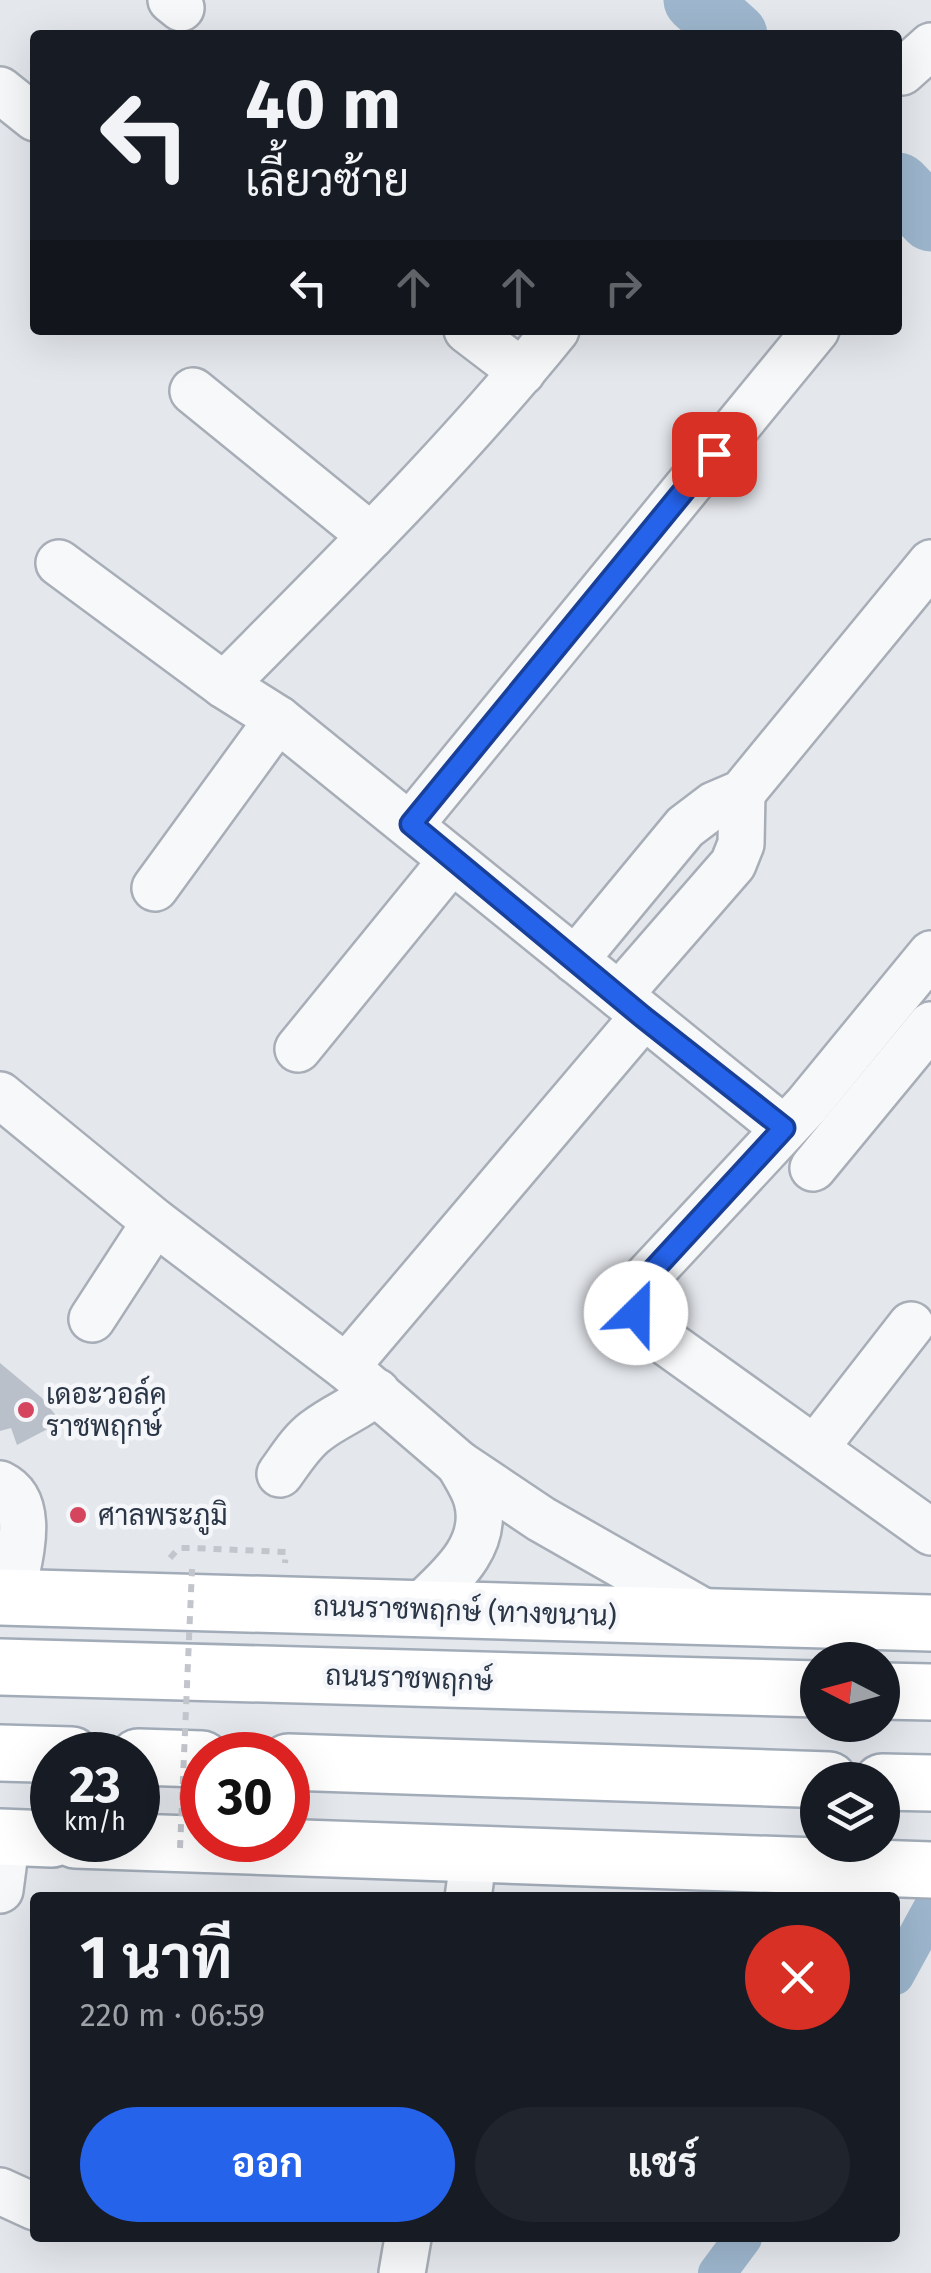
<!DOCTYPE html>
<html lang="th">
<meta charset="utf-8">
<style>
body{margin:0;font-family:"Fira Sans",Sarabun,sans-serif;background:#20242c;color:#f1f3f6;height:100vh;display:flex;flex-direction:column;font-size:38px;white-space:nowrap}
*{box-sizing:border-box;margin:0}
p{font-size:32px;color:#9ea1a6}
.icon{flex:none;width:55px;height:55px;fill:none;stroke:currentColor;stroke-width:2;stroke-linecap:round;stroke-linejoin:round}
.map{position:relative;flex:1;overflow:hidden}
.details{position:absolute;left:30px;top:1892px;width:870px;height:350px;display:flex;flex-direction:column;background:#171b24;border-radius:10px;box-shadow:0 10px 40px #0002}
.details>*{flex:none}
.top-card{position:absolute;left:30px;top:30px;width:872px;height:305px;border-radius:10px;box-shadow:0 10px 40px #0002;background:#171b24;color:#f1f3f6;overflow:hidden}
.needle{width:65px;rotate:276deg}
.tools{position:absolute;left:800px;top:1642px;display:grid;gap:20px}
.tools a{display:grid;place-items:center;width:100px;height:100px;border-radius:50%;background:#171b24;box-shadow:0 10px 40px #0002;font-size:50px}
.speed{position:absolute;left:30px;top:1732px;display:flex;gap:20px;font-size:50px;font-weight:700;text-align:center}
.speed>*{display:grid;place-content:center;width:130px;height:130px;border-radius:50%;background:#171b24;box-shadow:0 10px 40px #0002;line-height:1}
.speed small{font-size:25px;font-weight:400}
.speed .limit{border:15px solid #d22;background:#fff;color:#111}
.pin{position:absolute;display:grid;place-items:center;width:85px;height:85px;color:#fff;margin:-42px;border-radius:20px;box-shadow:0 5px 15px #0006}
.me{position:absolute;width:110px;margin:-55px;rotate:23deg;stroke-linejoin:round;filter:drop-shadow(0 0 8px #0008)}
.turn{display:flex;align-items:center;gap:35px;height:210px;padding:0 50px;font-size:45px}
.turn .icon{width:130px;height:130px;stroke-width:2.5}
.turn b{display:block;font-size:70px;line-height:85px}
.lanes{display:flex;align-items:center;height:95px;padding:0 50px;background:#0003;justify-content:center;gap:50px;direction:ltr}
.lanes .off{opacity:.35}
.round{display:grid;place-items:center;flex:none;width:105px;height:105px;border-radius:52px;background:#20242c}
.headline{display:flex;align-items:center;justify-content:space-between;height:170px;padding:0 50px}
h1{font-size:60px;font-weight:700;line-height:75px}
.action{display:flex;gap:20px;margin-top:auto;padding:20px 50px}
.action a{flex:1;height:115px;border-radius:60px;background:#2563eb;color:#fff;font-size:40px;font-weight:700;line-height:115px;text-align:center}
.action a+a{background:#20242c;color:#f1f3f6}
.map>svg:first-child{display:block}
</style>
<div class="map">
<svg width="931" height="2273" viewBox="0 0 931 2273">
<rect width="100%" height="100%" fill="#e4e7ec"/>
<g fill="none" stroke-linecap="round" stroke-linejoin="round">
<g stroke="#9db6cd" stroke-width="38">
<path d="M895,1976L931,1910"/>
<path d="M717,2273L743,2238"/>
</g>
<g stroke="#9db6cd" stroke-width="65">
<path d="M696,0L735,35"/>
<path d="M898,185L931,219"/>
</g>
</g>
<path fill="#bac0ca" d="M0,1363L42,1398L61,1422L17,1445L11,1428L0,1431Z"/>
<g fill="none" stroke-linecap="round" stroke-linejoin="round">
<g stroke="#a8aeb7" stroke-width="50">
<g id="minor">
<path d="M171,0L181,8"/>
<path d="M902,72L931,46"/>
<path d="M0,90L35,118"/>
<path d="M467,330L522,372"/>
<path d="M193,391L371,536"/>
<path d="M59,563L224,685L278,719L783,1128"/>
<path d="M224,685C338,570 454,456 556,330"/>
<path d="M411,824L816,330"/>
<path d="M155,888L278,719"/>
<path d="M931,954L807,1105L646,1278C632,1300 633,1310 649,1330L931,1532"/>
<path d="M575,960L685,827L714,805L742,793L931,563"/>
<path d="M619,995L733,864L741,844L742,793"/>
<path d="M298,1049L452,860"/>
<path d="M0,1095L155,1222L346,1367L459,1464L541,1519L713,1617"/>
<path d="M813,1168L931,1025"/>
<path d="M92,1319L155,1222"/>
<path d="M346,1367L643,1017"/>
<path d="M816,1447L911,1325"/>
<path d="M280,1474C291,1459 301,1442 316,1431C335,1416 358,1408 377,1392"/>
<path d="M0,1484C39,1503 17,1562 12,1597"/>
<path d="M416,1610C446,1581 490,1548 477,1500C474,1488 465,1475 459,1464"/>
<path d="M0,1890L7,1837"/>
<path d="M468,1898L474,1854"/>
<path d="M0,2191L35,2207"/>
<path d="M402,2273L408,2238"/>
</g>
</g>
<g stroke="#a2acb8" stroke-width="60">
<g id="major">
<path d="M0,1597L931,1623"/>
<path d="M0,1667L818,1689"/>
<path d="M882,1691L931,1692"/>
<path d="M0,1753L72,1755"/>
<path d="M138,1757L202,1759"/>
<path d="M288,1762L829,1780"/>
<path d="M882,1782L931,1783"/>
<path d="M0,1837L52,1839"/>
<path d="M75,1840L931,1870"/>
</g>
</g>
<path stroke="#c2c5cb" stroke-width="6" stroke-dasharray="8 8" stroke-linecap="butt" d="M170,1558L179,1548H193L286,1552L285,1563"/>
<use href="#minor" stroke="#f7f8fa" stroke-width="45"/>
<use href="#major" stroke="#fff" stroke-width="55"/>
<path stroke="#c2c5cb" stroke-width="6" stroke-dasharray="8 8" stroke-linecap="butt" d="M180,1848L192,1569"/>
</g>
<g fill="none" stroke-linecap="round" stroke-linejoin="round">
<g stroke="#184099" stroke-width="25">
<path id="route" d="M636,1313L634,1296L646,1278L784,1128L643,1017L411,824L714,454"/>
</g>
<use href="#route" stroke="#2563eb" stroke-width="18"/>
</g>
<g fill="#d5455e" stroke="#f4f6f9" stroke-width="4">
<circle cx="26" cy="1410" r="10"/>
<circle cx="78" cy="1515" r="10"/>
</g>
<g text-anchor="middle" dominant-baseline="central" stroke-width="9" stroke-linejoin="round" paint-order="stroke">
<g font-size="28" fill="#2a3546" stroke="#f4f6f9" text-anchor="start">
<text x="46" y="1394">เดอะวอล์ค<tspan x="46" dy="32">ราชพฤกษ์</tspan></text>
<text x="98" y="1515">ศาลพระภูมิ</text>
</g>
<g font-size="28" fill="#2a3546" stroke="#f4f6f9">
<text transform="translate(465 1611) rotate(2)">ถนนราชพฤกษ์ (ทางขนาน)</text>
<text transform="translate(409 1678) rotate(2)">ถนนราชพฤกษ์</text>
</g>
</g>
</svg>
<div class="tools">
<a><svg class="needle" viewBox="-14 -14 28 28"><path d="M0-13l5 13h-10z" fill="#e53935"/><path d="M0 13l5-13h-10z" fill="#9ea1a6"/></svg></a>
<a><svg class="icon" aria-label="layers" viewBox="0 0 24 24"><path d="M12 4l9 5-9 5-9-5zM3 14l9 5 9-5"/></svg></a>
</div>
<div class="speed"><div>23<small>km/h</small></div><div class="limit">30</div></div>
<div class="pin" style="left:714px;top:454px;background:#d93025"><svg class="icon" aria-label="arrive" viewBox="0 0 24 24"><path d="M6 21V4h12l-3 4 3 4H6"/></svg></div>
<svg class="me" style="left:636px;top:1313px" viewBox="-20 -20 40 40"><circle r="19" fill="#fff"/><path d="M0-13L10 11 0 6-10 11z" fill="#2563eb"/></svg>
<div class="top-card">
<div class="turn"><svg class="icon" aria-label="left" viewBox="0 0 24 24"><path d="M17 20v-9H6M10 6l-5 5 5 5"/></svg><div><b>40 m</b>เลี้ยวซ้าย</div></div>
<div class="lanes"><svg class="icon" aria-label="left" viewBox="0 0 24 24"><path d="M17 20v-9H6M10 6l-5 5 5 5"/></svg><svg class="icon off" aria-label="ahead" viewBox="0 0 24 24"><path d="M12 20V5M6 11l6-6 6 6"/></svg><svg class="icon off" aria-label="ahead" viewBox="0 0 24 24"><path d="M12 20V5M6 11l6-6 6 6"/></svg><svg class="icon off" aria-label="right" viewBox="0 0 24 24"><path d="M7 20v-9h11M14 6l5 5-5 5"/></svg></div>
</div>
<section class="details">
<div class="headline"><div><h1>1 นาที</h1><p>220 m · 06:59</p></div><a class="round" style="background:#d93025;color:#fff"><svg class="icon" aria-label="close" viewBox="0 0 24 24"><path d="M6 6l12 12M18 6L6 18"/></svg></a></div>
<div class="action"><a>ออก</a><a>แชร์</a></div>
</section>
</div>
